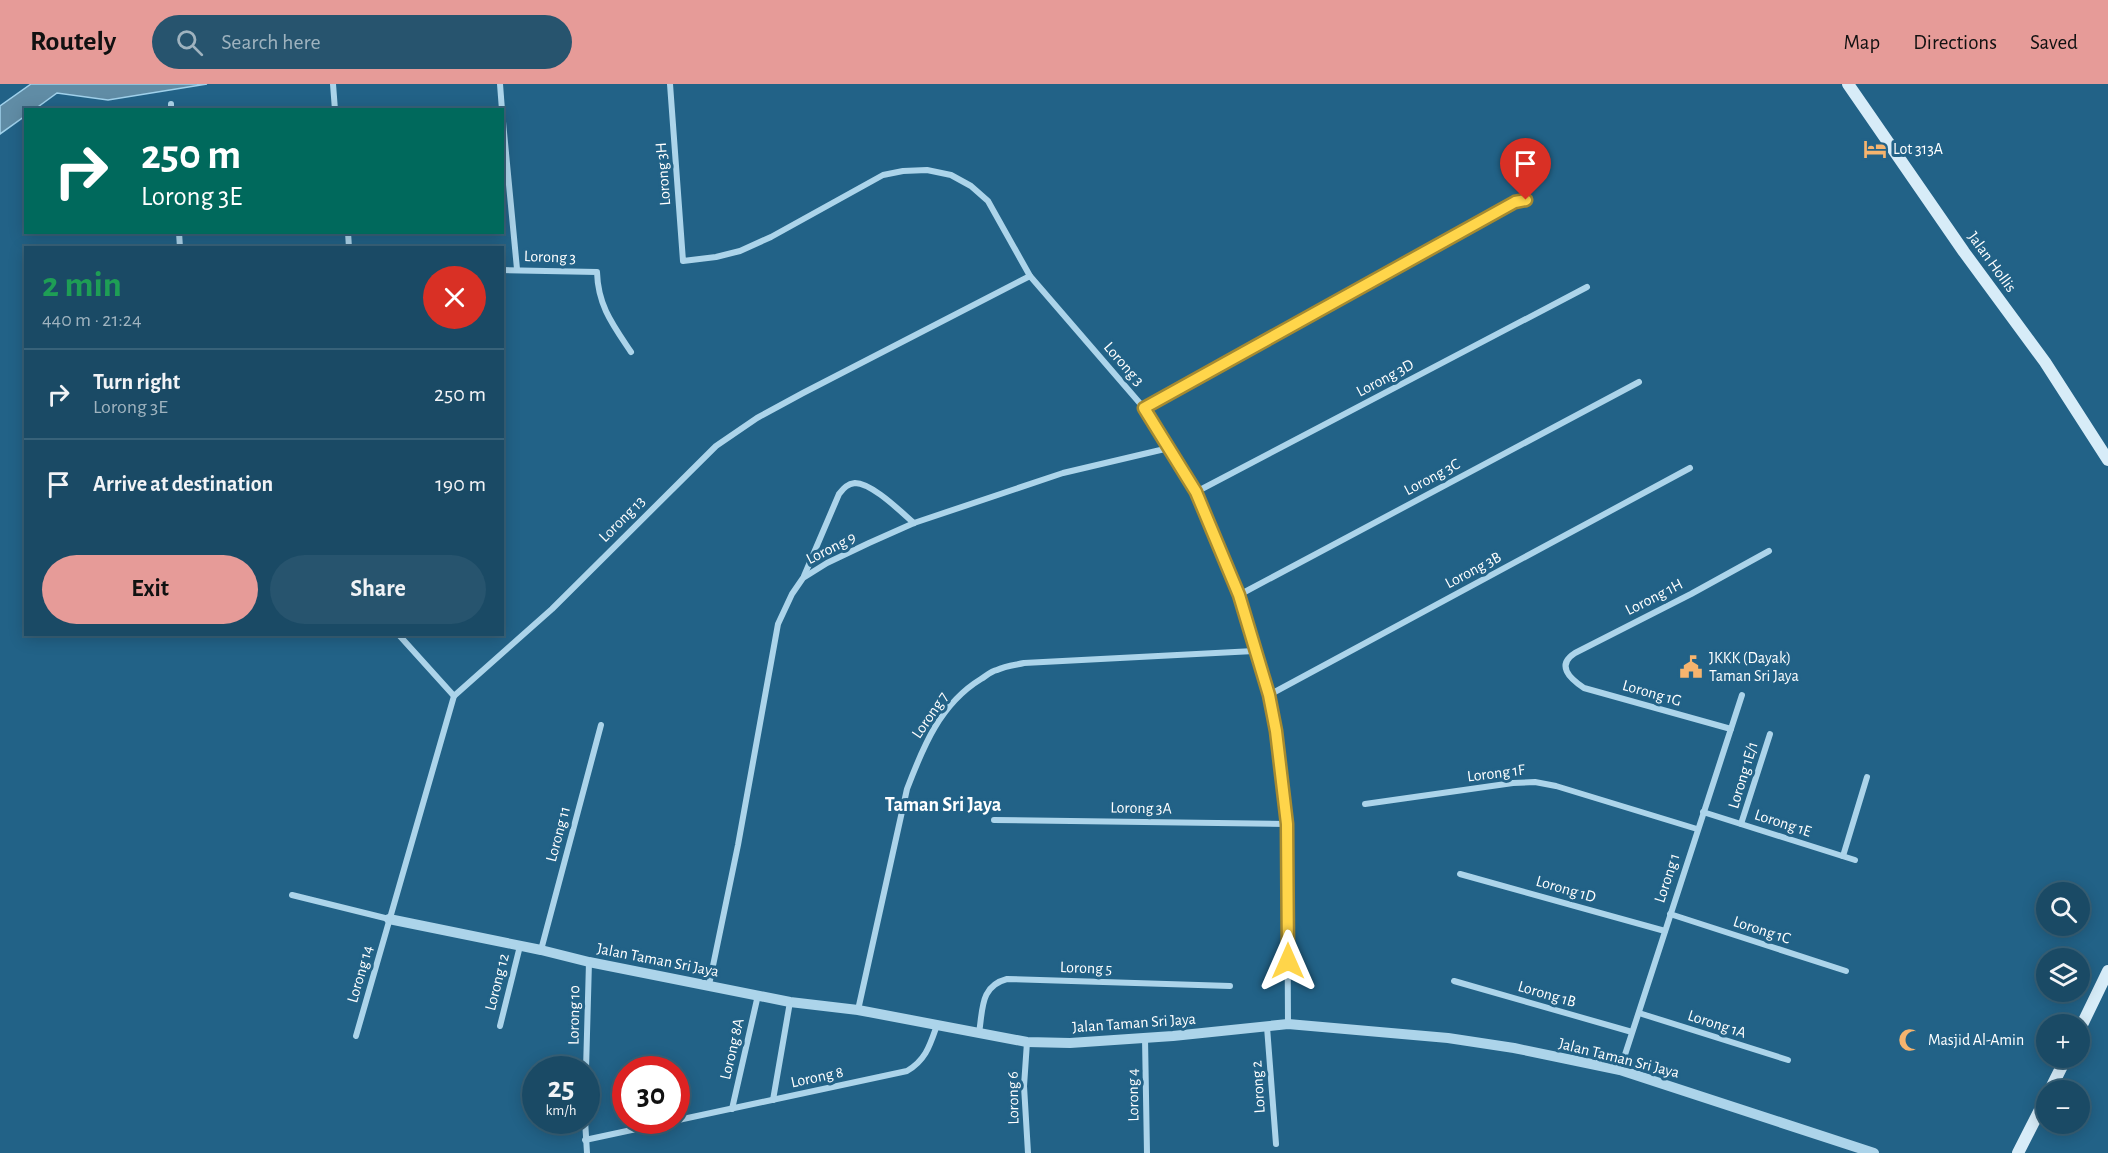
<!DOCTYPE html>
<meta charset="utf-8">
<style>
body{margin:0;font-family:"Alegreya Sans",sans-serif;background:#27546e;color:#f1f3f6;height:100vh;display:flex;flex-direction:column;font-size:22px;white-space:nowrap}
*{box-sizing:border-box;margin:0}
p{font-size:20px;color:#9fb3bf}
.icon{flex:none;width:33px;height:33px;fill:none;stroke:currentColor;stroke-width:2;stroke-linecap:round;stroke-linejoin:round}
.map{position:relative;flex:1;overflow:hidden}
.details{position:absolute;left:24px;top:162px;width:480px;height:390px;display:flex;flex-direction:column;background:#1a4a65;border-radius:0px;box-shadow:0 3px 15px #0003,0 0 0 2px #386279}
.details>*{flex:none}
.banner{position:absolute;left:24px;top:24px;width:480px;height:126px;border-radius:0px;box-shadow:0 3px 15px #0003,0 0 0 2px #386279;background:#00695c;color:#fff;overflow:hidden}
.fabs{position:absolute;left:2036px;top:798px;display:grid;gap:12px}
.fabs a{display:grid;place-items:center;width:54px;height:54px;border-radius:50%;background:#1a4a65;box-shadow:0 3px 15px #0003,0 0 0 2px #386279;font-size:30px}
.speed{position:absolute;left:522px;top:972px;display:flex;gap:12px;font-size:30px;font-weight:700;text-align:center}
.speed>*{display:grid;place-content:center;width:78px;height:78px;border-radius:50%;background:#1a4a65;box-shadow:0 3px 15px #0003,0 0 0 2px #386279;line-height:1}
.speed small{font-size:15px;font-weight:400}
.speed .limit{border:9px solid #d22;background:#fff;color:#111}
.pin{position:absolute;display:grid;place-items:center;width:51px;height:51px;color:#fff;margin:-62px -26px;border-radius:50% 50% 50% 0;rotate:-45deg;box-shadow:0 0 6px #0007}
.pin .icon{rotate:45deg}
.me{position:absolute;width:66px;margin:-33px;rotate:0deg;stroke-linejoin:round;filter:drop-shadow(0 0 4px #0008)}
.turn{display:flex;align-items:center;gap:21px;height:126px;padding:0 18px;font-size:27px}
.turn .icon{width:78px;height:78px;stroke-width:2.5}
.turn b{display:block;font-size:42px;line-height:51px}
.round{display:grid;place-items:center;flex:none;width:63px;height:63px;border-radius:32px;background:#27546e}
.summary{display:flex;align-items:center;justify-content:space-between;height:102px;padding:0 18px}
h1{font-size:36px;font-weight:700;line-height:45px;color:#1e9e55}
.action{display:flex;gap:12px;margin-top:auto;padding:12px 18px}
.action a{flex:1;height:69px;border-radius:36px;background:#e69b98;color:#111;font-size:24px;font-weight:700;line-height:69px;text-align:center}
.action a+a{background:#27546e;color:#f1f3f6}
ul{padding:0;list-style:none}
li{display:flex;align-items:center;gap:18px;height:90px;padding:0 18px;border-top:2px solid #386279}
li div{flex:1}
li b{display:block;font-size:22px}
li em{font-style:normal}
header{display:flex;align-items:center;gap:36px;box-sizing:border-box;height:84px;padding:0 30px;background:#e69b98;color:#111}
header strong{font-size:28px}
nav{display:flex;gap:33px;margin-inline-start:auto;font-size:21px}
.search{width:420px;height:54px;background:#27546e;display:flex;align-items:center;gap:15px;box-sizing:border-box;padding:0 21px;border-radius:33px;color:#9fb3bf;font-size:22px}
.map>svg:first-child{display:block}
</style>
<header>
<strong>Routely</strong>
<div class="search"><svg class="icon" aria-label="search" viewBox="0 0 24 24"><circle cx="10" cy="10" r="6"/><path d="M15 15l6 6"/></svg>Search here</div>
<nav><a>Map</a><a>Directions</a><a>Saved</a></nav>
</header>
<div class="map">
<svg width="2108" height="1069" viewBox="0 0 2108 1069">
<rect width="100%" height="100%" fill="#226287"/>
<path fill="#608ca5" stroke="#a0d1eb" stroke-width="1.5" d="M31,0H207L108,16L57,9L35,25L26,26L25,32L0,50V22Z"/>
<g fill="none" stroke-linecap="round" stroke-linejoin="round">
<g stroke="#acd4ea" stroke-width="6">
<path d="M333,0L335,26"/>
<path d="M500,0L502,26"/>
<path d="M670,0L683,177L716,173L740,167L771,153L883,91L903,87L927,86L951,91L971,102L988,117L1030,192L1144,324L1196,408L1239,511L1269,611L1277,647L1287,740L1288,940"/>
<path d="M171,20V26"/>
<path d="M502,27L517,185"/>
<path d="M179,148L180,164"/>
<path d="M348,148L349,164"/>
<path d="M502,186L597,188C598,222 613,241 631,268"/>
<path d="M1144,324L1515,118L1526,116"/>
<path d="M1196,408L1587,203"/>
<path d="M804,492L839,410C844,404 847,400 855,399C872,399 901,428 914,439"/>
<path d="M1239,511L1639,298"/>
<path d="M398,550L454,612"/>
<path d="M1269,611L1690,384"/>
<path d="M1731,645L1584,604C1569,594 1556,581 1575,569L1691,510L1769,467"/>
<path d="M1365,720L1513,699L1535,698L1556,702L1697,745"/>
<path d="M1703,728L1855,776"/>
<path d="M994,736L1287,740"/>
<path d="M1741,740L1770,650"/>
<path d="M1843,772L1867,693"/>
<path d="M1460,790L1665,847"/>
<path d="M292,811L389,835"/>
<path d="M1670,830L1846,887"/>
<path d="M541,866L601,641"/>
<path d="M1454,897L1632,948"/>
<path d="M709,901L738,761L778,540L792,510L803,494L827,479L869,459L914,439L1063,389L1169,364"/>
<path d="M858,926L907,705C923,663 940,620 981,595C986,592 991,587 997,586C1005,582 1015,581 1024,579L1254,567"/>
<path d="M1639,929L1788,976"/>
<path d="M500,942L520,862"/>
<path d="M1267,943L1276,1060"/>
<path d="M979,949C983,925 980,902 1007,895L1230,902"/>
<path d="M356,952L454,612L552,525L716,362L757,334L803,309L1030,192"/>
<path d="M1145,954L1147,1069"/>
<path d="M1027,958L1024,1002L1028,1069"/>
<path d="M586,986L589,878"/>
<path d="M1620,986L1742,611"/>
<path d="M773,1016L790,918"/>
<path d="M732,1025L758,911"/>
<path d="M585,1036L587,1069"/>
<path d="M585,1056L907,987C926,976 930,961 937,941"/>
</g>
<path stroke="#acd4ea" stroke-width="10" d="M389,835L541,866L589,878L790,918L858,926L1027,958L1070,959L1173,952L1288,940L1448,954L1514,964L1620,986L1874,1069"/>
<g stroke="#d7ecf8" stroke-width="12">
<path d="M1848,0L1964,168L2045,278L2108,376"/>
<path d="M2079,947L2108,887"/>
<path d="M2050,1006L2066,974"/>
<path d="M2018,1069L2046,1014"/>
</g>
</g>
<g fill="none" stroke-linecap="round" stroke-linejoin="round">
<g stroke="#a68a30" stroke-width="15">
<path id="route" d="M1288,877L1287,740L1276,647L1269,611L1239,511L1196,408L1144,324L1515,118L1526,116"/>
</g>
<use href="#route" stroke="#ffd54a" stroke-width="10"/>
</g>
<defs>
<g id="hotel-bare" transform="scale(1.8)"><path d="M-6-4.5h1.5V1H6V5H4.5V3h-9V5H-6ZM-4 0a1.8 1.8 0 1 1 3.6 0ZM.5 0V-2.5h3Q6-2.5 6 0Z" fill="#f6b46e" stroke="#226287" stroke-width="2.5" paint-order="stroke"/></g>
<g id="civic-bare" transform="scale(1.8)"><path d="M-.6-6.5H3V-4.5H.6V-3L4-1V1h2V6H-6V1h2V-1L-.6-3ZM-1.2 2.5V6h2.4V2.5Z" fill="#f6b46e" stroke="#226287" stroke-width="2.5" paint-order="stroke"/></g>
<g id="mosque-bare" transform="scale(1.8)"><path d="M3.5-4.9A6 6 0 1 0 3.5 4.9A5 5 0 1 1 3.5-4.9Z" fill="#f6b46e" stroke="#226287" stroke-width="2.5" paint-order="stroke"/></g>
</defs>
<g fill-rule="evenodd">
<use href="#hotel-bare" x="1875" y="65"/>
<use href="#civic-bare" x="1691" y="583"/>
<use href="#mosque-bare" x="1910" y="956"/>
</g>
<g text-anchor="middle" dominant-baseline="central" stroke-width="6" stroke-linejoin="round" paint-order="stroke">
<g font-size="16" fill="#fff" stroke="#226287" text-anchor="start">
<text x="1893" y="65">Lot 313A</text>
<text x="1709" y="574">JKKK (Dayak)<tspan x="1709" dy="18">Taman Sri Jaya</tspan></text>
<text x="1928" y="956">Masjid Al-Amin</text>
</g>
<g font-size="16" fill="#fff" stroke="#226287">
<text transform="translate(663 90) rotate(-94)">Lorong 3H</text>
<text transform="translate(550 173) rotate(2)">Lorong 3</text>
<text transform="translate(1992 178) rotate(54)">Jalan Hollis</text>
<text transform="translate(1124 280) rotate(49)">Lorong 3</text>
<text transform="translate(1385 294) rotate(-28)">Lorong 3D</text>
<text transform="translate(1432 393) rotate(-28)">Lorong 3C</text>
<text transform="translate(622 435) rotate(-45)">Lorong 13</text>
<text transform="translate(831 464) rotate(-27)">Lorong 9</text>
<text transform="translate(1473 486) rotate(-28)">Lorong 3B</text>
<text transform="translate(1654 513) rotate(-27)">Lorong 1H</text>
<text transform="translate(1652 609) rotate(16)">Lorong 1G</text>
<text transform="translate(930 631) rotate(-56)">Lorong 7</text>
<text transform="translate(1496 689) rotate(-7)">Lorong 1F</text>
<text transform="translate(1743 691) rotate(-73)">Lorong 1E/1</text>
<text transform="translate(1141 724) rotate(1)">Lorong 3A</text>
<text transform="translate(1783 739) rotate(18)">Lorong 1E</text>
<text transform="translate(558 750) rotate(-75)">Lorong 11</text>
<text transform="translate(1667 794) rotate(-72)">Lorong 1</text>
<text transform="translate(1566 805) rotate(16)">Lorong 1D</text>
<text transform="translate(1762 846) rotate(18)">Lorong 1C</text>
<text transform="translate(658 876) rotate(11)">Jalan Taman Sri Jaya</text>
<text transform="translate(1086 884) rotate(2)">Lorong 5</text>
<text transform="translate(360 890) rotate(-74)">Lorong 14</text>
<text transform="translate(497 898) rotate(-76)">Lorong 12</text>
<text transform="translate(1547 910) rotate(16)">Lorong 1B</text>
<text transform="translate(574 931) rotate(-89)">Lorong 10</text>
<text transform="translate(1134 939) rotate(-4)">Jalan Taman Sri Jaya</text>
<text transform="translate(1717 940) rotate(18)">Lorong 1A</text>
<text transform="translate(732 965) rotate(-77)">Lorong 8A</text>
<text transform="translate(1619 974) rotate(14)">Jalan Taman Sri Jaya</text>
<text transform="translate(817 993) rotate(-12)">Lorong 8</text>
<text transform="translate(1258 1003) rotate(-94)">Lorong 2</text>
<text transform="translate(1133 1011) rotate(-91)">Lorong 4</text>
<text transform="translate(1013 1014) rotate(-91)">Lorong 6</text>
</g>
<g font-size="20" font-weight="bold" fill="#fff" stroke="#226287">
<text x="943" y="721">Taman Sri Jaya</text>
</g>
</g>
</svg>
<div class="fabs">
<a><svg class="icon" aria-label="search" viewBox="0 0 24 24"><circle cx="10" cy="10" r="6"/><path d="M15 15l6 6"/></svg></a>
<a><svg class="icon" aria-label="layers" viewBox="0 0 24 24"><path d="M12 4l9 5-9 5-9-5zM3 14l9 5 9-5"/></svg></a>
<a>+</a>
<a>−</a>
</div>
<div class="speed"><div>25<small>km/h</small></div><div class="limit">30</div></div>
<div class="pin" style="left:1526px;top:116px;background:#d93025"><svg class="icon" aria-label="arrive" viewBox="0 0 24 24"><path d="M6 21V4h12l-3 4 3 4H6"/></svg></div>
<svg class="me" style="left:1288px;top:877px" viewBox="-20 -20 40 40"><path d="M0-17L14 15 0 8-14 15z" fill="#ffd54a" stroke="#fff" stroke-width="4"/></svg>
<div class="banner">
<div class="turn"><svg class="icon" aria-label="right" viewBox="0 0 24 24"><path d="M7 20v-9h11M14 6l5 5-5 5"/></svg><div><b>250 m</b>Lorong 3E</div></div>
</div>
<section class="details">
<div class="summary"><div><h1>2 min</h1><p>440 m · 21:24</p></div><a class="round" style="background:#d93025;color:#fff"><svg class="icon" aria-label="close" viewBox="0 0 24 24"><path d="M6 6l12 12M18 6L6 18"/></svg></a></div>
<ul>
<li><svg class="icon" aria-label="right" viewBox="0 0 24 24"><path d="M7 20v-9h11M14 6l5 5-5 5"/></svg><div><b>Turn right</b><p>Lorong 3E</p></div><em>250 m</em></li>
<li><svg class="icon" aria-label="arrive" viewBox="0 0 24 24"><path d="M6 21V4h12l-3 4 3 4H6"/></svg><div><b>Arrive at destination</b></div><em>190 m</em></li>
</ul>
<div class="action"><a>Exit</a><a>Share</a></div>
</section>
</div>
